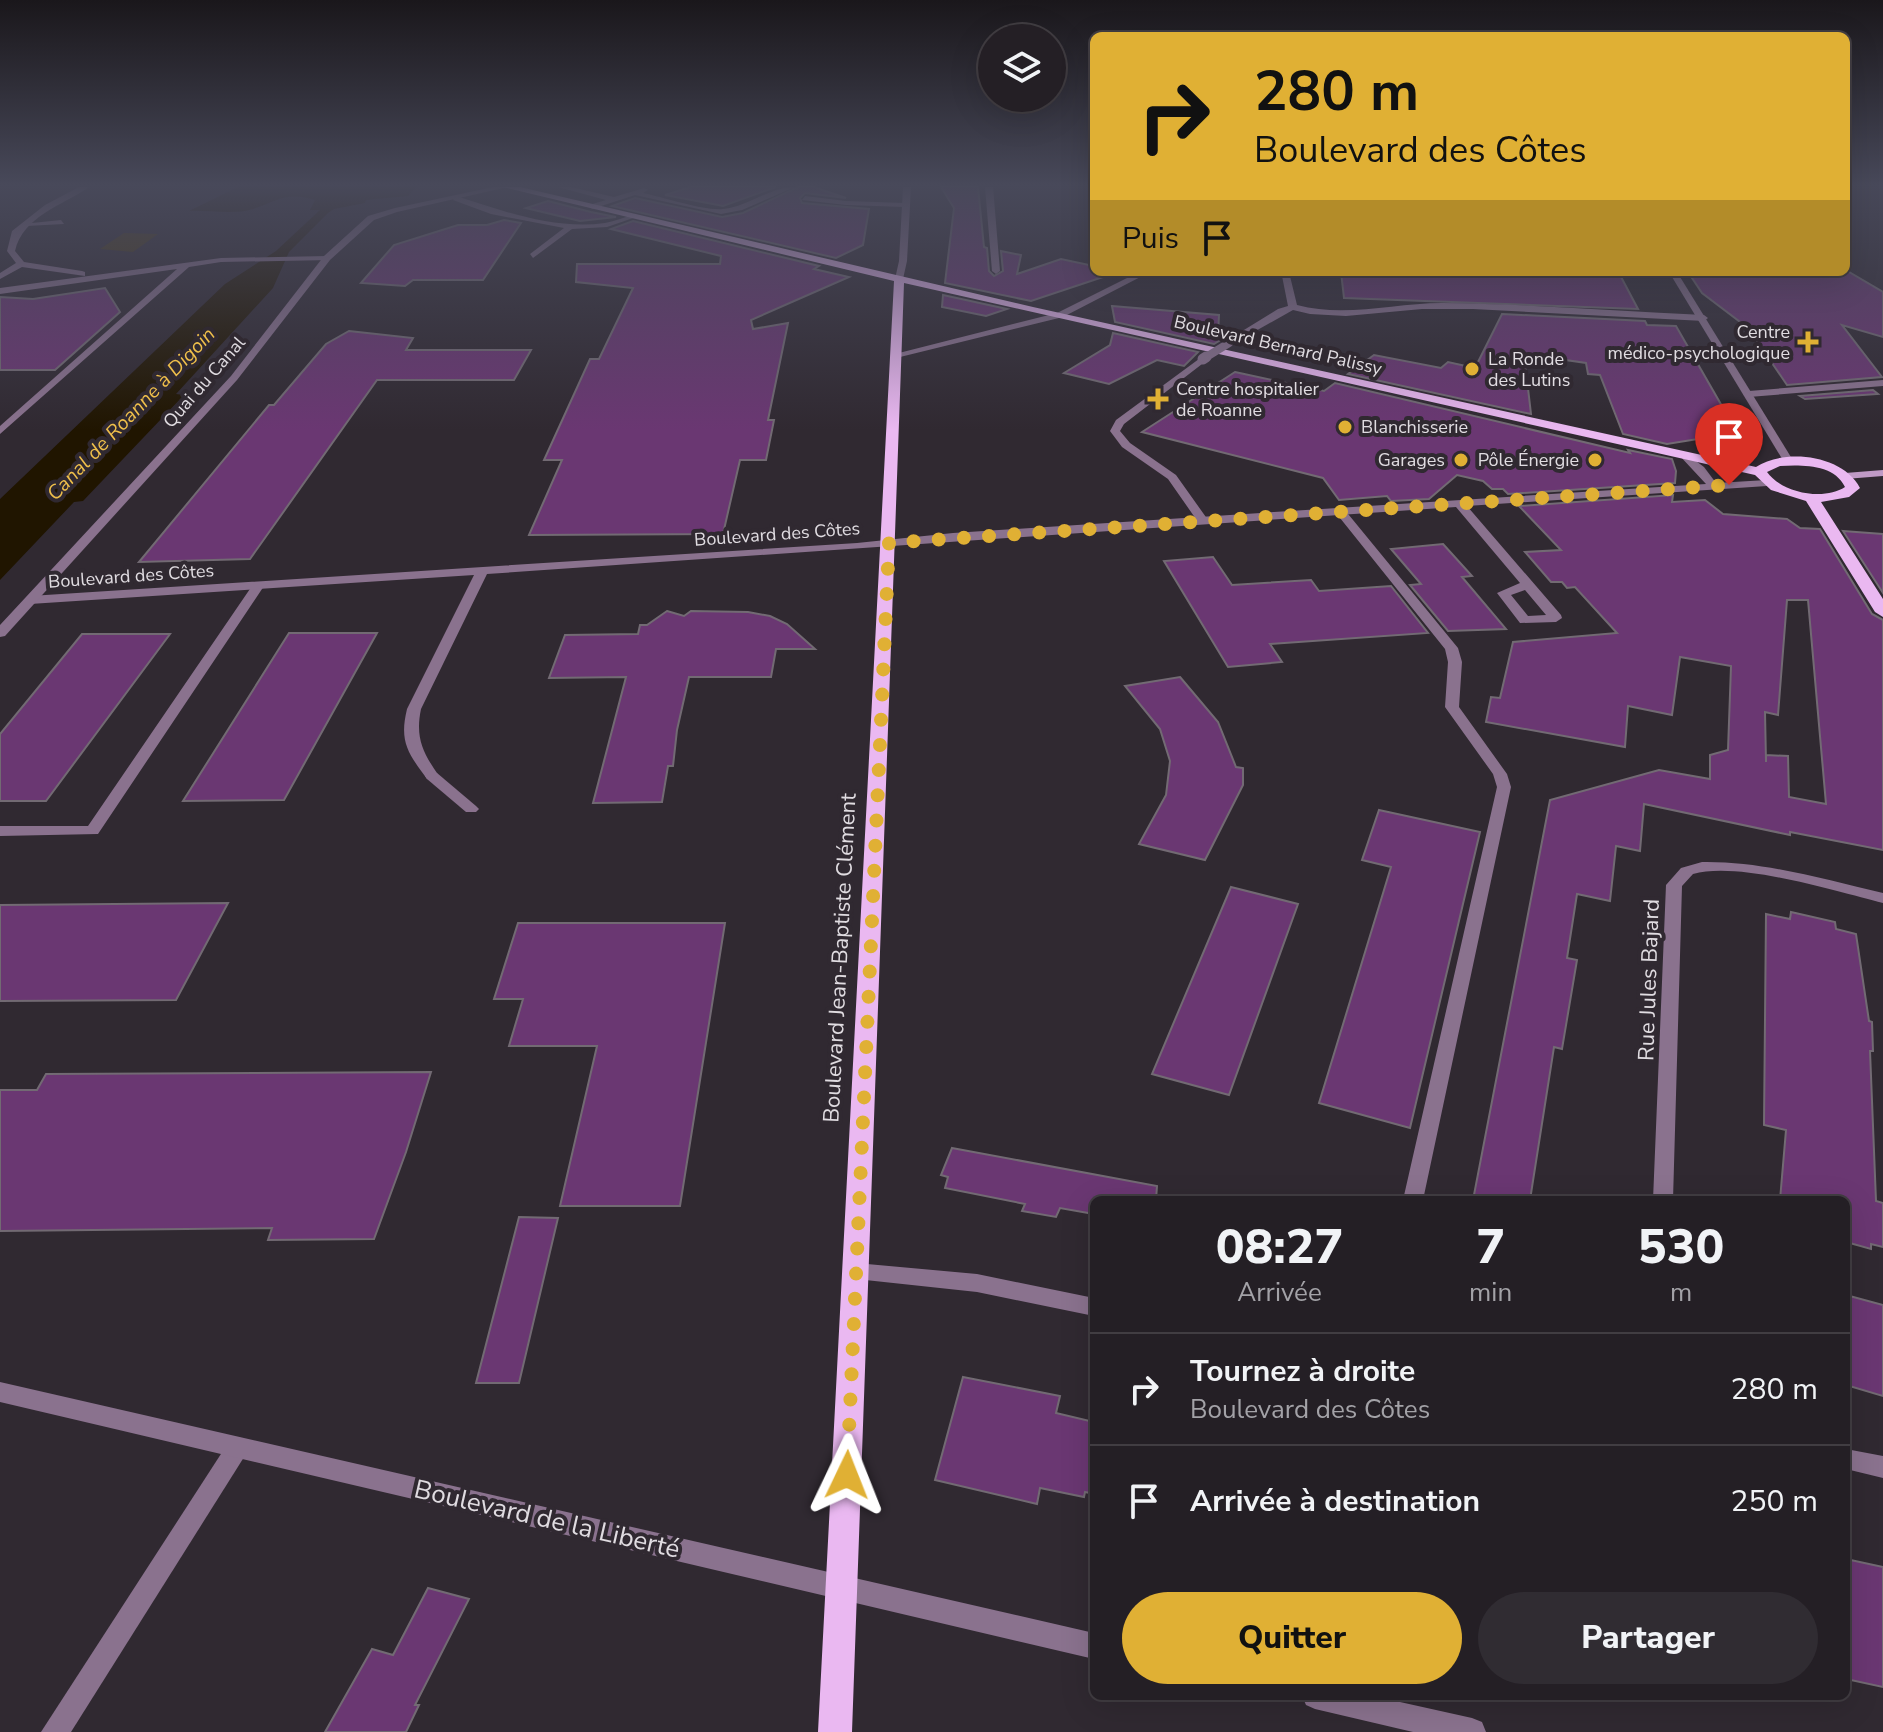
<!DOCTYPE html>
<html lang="fr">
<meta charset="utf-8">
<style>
body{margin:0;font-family:"Nunito Sans",sans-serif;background:#302c32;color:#f1f3f6;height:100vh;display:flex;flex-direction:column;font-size:30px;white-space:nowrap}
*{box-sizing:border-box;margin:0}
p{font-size:26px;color:#a3a2a7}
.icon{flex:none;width:44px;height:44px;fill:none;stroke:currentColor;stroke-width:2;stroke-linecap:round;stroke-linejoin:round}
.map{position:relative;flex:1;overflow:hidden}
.details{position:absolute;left:1090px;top:1196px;width:760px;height:504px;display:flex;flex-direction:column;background:#241f25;border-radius:12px;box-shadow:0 8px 32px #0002,0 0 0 2px #413d42}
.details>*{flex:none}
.guide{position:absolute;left:1090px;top:32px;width:760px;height:244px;border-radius:12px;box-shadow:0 8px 32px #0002,0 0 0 2px #413d42;background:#e0b034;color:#111;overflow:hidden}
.tools{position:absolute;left:978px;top:24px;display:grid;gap:16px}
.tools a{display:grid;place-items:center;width:88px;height:88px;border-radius:50%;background:#241f25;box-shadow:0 8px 32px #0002,0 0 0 2px #413d42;font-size:40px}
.pin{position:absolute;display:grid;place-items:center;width:68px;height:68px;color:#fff;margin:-82px -34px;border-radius:50% 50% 50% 0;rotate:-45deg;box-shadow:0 0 8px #0007}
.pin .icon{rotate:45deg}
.me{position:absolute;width:88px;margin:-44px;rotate:2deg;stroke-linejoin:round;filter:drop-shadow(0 0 6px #0008)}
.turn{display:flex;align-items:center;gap:28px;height:168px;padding:0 32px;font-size:36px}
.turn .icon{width:104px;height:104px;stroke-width:2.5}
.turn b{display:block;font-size:56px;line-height:68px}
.then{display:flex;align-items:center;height:76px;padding:0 32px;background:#0003;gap:16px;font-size:30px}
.eta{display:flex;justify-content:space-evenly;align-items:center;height:136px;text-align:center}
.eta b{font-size:48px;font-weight:800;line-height:56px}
.cta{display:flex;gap:16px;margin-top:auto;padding:16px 32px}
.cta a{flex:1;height:92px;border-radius:48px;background:#e0b034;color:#111;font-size:32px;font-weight:800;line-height:92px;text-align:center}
.cta a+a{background:#302c32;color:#f1f3f6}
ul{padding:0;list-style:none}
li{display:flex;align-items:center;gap:24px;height:112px;padding:0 32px;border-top:2px solid #413d42}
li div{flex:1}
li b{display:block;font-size:30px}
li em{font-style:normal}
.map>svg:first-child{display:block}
</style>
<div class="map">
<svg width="1883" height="1732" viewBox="0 0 1883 1732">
<rect width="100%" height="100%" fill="#302931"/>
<path fill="#473710" d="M124,233L158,234L133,252L100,249Z"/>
<path fill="#201500" d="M238,187H416L408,196L366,200L365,203L334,209L328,213L289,252L273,288L176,394L184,395L83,501L74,502L0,580V499L225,284L276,251L320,210H310L315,200C287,191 277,201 253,209C235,215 208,210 189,211Z"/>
<g fill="#6a3772" stroke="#726a73" stroke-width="2" fill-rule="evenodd">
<path d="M691,187H776L723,206L665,195Z"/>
<path d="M798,187H814L846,198L805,193L800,198L802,203L869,209L863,245L836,258L612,206L635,198L722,217L743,213Z"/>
<path d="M941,187H978L984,247L987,248L989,271L994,276L1003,271L1001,251L1021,255L1017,274L1061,259L1094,266V272H1118L1031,301L945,283L954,208Z"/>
<path d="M548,201L591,212L616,217L580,221L526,208Z"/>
<path d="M504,220L521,223L483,280H413L405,286L361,283L394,245L458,225H487Z"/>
<path d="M633,221L819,266L814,269L849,277L751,320L753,329L788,323L768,420H774L766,460H740L723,534L529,535L562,460H544L590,359H599L633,288L576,282L577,264H720L721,256L611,229Z"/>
<path d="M1341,272L1497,275L1496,272H1605L1620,275L1638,309L1344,298Z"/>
<path d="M1688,272H1849L1883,292V337L1842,325L1882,377L1787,385L1748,328L1702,293Z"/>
<path d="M105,288L120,312L55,370H0V297L33,299Z"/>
<path d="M943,295L1007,309L986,316L942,307Z"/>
<path d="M1112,306L1219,315L1218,336L1224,338L1214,344L1115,322Z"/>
<path d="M1502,314L1645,321L1647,325L1676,326L1726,413L1731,414L1747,443L1704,438L1667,444L1623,434L1600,375L1588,374L1586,363L1524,354L1531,414L1348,374L1374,355L1441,368L1448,362L1475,368Z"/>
<path d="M349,331L413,338L406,350H531L514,380H377L250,559L139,562L269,405H274L326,344Z"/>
<path d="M1113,333L1198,352L1184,366L1157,360L1109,384L1064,373L1110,345Z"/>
<path d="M1235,372L1324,391L1335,383L1630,453L1628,450L1672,459L1676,471L1675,483L1508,494L1503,489H1492L1483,481L1457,475L1429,499L1391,501L1387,496L1339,500L1323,478L1142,432Z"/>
<path d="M1873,390L1878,394L1805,399L1800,396Z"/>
<path d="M1673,495L1672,502L1705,500L1723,514L1787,519L1800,528L1820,529L1872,614L1883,620V850L1790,832V835L1644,804L1640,851L1616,846L1610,901L1577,894L1567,958L1577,960L1562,1049L1554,1047L1530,1200H1473L1550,800L1659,770L1710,779V755L1728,750L1731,666L1680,657L1672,715L1628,706L1625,747L1486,722L1491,697L1500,698L1513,642L1617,633L1575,587L1567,588L1562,582H1551L1525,552L1561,550L1519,506ZM1787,600H1808L1826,804L1789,797L1788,756L1766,755V762L1765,712L1778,715Z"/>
<path d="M1843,531L1883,534V593Z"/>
<path d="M1443,544L1472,576L1462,577L1506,629L1448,631L1410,585L1421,584L1391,549Z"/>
<path d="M1213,557L1232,585L1311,580L1319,591L1391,586L1428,633L1270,644L1282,662L1228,667L1164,561Z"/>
<path d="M667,611L684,616L691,611L748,612L770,616L787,624L815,649H776L771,677H689L677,730L673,766H668L662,802L593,803L626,677L549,678L565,635L638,634L640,625H647Z"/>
<path d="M289,633H377L284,800L183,801Z"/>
<path d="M82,634H170L46,801H0V734Z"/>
<path d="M1180,677L1218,722L1236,767L1243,768V785L1205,860L1139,844L1166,795L1170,761L1160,729L1125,686Z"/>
<path d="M1379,810L1480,832L1410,1128L1319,1103L1391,867L1362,860Z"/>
<path d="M1231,887L1298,904L1229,1095L1152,1074Z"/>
<path d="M228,903L176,1000L0,1001V905Z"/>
<path d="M1791,912L1835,922L1836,929L1856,934L1869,1021L1872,1022L1873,1051H1870L1876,1201L1883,1203V1247L1871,1244V1249L1846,1242V1200H1780L1786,1130L1764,1125L1766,914L1790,919Z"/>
<path d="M518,923H725L680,1206H560L597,1046H509L523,999H494Z"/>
<path d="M431,1072L406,1152L374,1239L268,1240L272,1228L0,1231V1090H37L46,1074Z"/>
<path d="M952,1148L1157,1186L1156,1200H1094V1214L1060,1208L1056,1217L1022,1211L1025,1204L945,1188L948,1177L941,1175Z"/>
<path d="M519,1217L558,1218L519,1383H476Z"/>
<path d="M1846,1295L1883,1305V1396L1846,1385Z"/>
<path d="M963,1377L1060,1396L1056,1413L1094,1422V1494L1085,1492L1084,1497L1040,1488L1037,1504L935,1480Z"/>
<path d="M1846,1559L1883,1567V1687L1846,1679Z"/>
<path d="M428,1588L469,1599L415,1705H419L406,1732H325L372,1649L393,1655Z"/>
</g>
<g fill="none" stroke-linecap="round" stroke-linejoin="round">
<g fill="#8a728e" fill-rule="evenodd">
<path d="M558,187H571L614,197L644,188L648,190L643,193C663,197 704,211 723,209C748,207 769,187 795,187L742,210L721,214L635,195L592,209L589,205L606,200Z"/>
<path d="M985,187H993L1000,271L996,274L992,271Z"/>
<path d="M456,196C503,211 554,230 605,223C615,221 625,217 635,214L639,216L607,227L572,229L533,258L530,254L564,228L491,214L453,200Z"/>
<path d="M805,196L846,201L905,203L909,205L905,207L846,205L802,200Z"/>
<path d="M61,220L64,224L26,226L22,224Z"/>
<path d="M1156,272H1182C1176,276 1162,276 1156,272Z"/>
<path d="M1241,272H1289L1297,305C1345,318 1394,303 1442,303C1530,304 1617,311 1704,315L1708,318L1704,321L1473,309H1422L1346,316L1310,314L1293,310L1229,346L1226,345V341L1278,309L1288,306L1282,276L1245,275Z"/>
<path d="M1203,356L1208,359L1206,361L1124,424L1120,431L1130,443L1176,475L1208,520L1202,523L1198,522L1168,479L1122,447L1110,431L1116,420Z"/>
<path d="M1883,380V386L1749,397L1744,394L1749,391Z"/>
<path d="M1340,508L1344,509L1458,648L1462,662L1459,707L1507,774L1511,787L1423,1200H1403L1497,787L1493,774L1445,707L1448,662L1445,649L1336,513V509Z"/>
<path d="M258,582L264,586L98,834L0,836V826H88L254,583Z"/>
<path d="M432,772L437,773L476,806L479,809L476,812H466L427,779L425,776L427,773Z"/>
<path d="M238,1437L246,1440L250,1447L246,1454L71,1732H41L230,1440Z"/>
</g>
<g fill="#8a728e" fill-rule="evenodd">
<path d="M79,187H89C62,206 23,216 15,251L24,262L82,271L85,272V276L22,267L0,279V273L16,263L7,251L12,231L45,205Z"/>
<path d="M327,256L330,260L221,262L189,267L0,434V426L177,269L0,294V288L221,258Z"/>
<path d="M1139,272H1150L1063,317L896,358L891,355L1057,313Z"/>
<path d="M1684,452L1704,467L1716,483L1767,480L1773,483L1767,486L1467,506L1561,615L1562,618L1556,622L1520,623L1497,593L1520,583L1456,507L487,574L421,709C415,738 423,753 439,776L432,780L427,779C408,753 399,742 407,709L474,575L30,604L24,600L30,596L857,543L953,533L1706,484L1679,455ZM1525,590L1546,615L1528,616L1511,595Z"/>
<path d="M1702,862C1763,861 1823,879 1883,893V903C1835,891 1739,861 1693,874L1682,886L1673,1200H1653L1666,885L1681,868Z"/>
<path d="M856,1263L977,1274L1094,1298V1316L977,1292L856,1279L849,1277L845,1271L849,1265Z"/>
<path d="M1846,1449L1883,1456V1478L1846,1469Z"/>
</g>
<g fill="#8a728e" fill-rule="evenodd">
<path d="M493,187H508L397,212L374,220L330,260L237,380L5,636L0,637V625L231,376L324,256L368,216L395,208Z"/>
<path d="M903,187H911L907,261L903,279L899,282L895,279L899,261Z"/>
<path d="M1669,272H1677L1794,462L1793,464L1784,462Z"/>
<path d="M0,1382L1094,1633V1659L0,1402Z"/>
<path d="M1302,1696H1373L1472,1718L1482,1722L1486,1732H1413L1315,1709L1306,1705Z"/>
</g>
<path fill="#c09ac6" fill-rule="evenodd" d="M1883,470V476L1845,479L1839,476L1845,473Z"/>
<path fill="#eab8f1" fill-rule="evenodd" d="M503,187H520L1033,307L1756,467C1785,448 1843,455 1860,488L1849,497L1821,502L1883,599V617L1875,612L1806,501L1771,490L1755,475L904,283L852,1732H818L894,281ZM1780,466C1802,465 1834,464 1845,487C1824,501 1782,493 1767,472Z"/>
<path stroke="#8a728e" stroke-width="8" d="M1203,359L1229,343"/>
<path stroke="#8a728e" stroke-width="11" d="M1203,359L1206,357"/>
</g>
<linearGradient id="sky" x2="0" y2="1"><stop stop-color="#1a171b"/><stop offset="0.43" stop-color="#48495a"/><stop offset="1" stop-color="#48495a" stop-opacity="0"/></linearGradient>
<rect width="1883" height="430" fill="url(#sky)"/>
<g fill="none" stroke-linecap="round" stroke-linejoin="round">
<path stroke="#e0b034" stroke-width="14" stroke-dasharray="0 25.2" d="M847,1475L889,543L1729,485"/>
</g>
<g fill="#e0b034" stroke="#302931" stroke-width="3">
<path d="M1804 330h8v8h8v8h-8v8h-8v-8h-8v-8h8z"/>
<circle cx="1472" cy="369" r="8"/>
<path d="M1154 387h8v8h8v8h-8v8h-8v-8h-8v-8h8z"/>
<circle cx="1345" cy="427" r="8"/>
<circle cx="1461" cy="460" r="8"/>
<circle cx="1595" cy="460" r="8"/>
</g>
<g text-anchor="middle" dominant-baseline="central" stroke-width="8" stroke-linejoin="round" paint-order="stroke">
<g font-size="18" fill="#e0dce1" stroke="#302931" text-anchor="end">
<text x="1790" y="332">Centre<tspan x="1790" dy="21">médico-psychologique</tspan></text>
<text x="1488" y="359" text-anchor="start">La Ronde<tspan x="1488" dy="21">des Lutins</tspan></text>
<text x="1176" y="389" text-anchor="start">Centre hospitalier<tspan x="1176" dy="21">de Roanne</tspan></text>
<text x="1361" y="427" text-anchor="start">Blanchisserie</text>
<text x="1445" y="460">Garages</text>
<text x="1579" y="460">Pôle Énergie</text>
</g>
<g font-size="18" fill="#e0dce1" stroke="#302931">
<text transform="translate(1278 345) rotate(13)">Boulevard Bernard Palissy</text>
<text transform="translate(204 382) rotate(-49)">Quai du Canal</text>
<text transform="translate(777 534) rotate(-4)">Boulevard des Côtes</text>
<text transform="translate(131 576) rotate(-4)">Boulevard des Côtes</text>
</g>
<g font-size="20" font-style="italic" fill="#efbf4b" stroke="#302931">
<text transform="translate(131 414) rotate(-46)">Canal de Roanne à Digoin</text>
</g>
<g font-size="22" fill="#e0dce1" stroke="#302931">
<text transform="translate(840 958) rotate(-87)">Boulevard Jean-Baptiste Clément</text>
<text transform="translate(1649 980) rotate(-88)">Rue Jules Bajard</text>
</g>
<g font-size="26" fill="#e0dce1" stroke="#302931">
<text transform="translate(547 1519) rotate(13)">Boulevard de la Liberté</text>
</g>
</g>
</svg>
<div class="tools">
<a><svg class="icon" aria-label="layers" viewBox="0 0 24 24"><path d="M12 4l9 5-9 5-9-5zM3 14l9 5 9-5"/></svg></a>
</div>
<div class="pin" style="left:1729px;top:485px;background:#d93025"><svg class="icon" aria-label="arrive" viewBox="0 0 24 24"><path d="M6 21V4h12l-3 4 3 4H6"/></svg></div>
<svg class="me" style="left:847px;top:1475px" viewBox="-20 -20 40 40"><path d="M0-17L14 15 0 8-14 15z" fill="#e0b034" stroke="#fff" stroke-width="4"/></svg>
<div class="guide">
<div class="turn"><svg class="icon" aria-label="right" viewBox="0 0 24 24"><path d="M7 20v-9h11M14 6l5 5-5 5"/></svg><div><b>280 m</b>Boulevard des Côtes</div></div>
<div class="then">Puis<svg class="icon" aria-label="arrive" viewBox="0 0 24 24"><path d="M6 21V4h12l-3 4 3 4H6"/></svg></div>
</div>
<section class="details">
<div class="eta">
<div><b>08:27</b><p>Arrivée</p></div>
<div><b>7</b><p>min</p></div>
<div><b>530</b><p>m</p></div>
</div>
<ul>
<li><svg class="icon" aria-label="right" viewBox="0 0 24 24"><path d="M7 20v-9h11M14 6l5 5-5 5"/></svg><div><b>Tournez à droite</b><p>Boulevard des Côtes</p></div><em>280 m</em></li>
<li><svg class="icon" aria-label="arrive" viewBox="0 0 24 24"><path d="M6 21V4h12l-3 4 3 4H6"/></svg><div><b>Arrivée à destination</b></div><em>250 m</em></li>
</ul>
<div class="cta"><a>Quitter</a><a>Partager</a></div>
</section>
</div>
